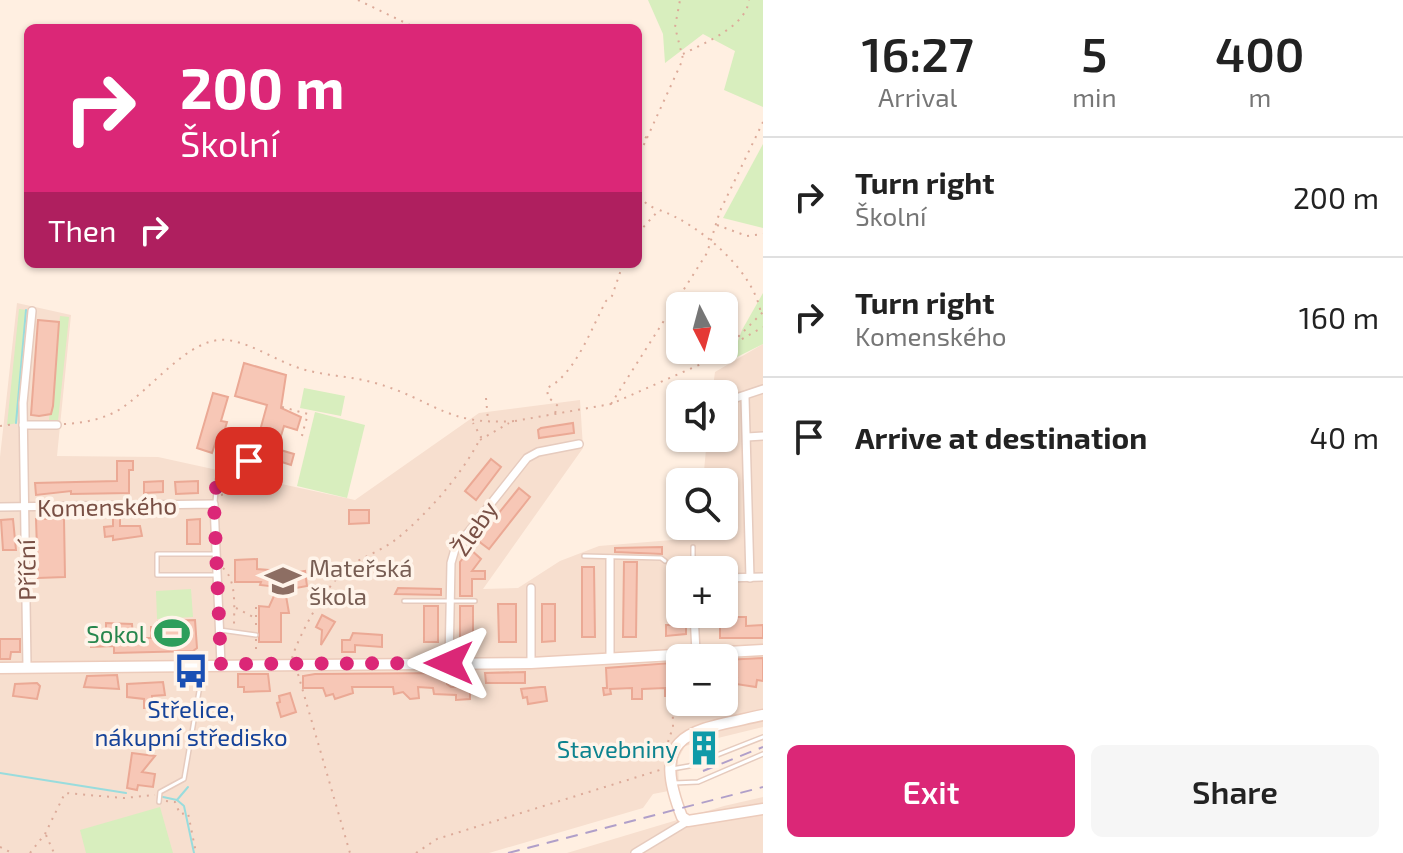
<!DOCTYPE html>
<meta charset="utf-8">
<style>
body{margin:0;font-family:"Exo 2",sans-serif;background:#f6f6f6;color:#222;height:100vh;display:flex;flex-direction:column;font-size:30px;white-space:nowrap}
*{box-sizing:border-box;margin:0}
p{font-size:26px;color:#767676}
.icon{flex:none;width:44px;height:44px;fill:none;stroke:currentColor;stroke-width:2;stroke-linecap:round;stroke-linejoin:round}
.map{position:relative;flex:1;overflow:hidden}
.sheet{display:flex;flex-direction:column;background:#fff;width:640px}
.sheet>*{flex:none}
.hud{position:absolute;left:24px;top:24px;width:618px;height:244px;border-radius:12px;box-shadow:0 2px 6px #0004;background:#db2777;color:#fff;overflow:hidden}
.needle{width:52px;rotate:174deg}
.fabs{position:absolute;left:666px;top:292px;display:grid;gap:16px}
.fabs a{display:grid;place-items:center;width:72px;height:72px;border-radius:12px;background:#fff;box-shadow:0 2px 6px #0004;font-size:40px}
.pin{position:absolute;display:grid;place-items:center;width:68px;height:68px;color:#fff;margin:-34px;border-radius:16px;box-shadow:0 4px 12px #0006}
.me{position:absolute;width:88px;margin:-44px;rotate:270deg;stroke-linejoin:round;filter:drop-shadow(0 0 6px #0008)}
.turn{display:flex;align-items:center;gap:28px;height:168px;padding:0 24px;font-size:36px}
.turn .icon{width:104px;height:104px;stroke-width:2.5}
.turn b{display:block;font-size:56px;line-height:68px}
.then{display:flex;align-items:center;height:76px;padding:0 24px;background:#0003;gap:16px;font-size:30px}
.eta{display:flex;justify-content:space-evenly;align-items:center;height:136px;text-align:center}
.eta b{font-size:48px;font-weight:600;line-height:56px}
.action{display:flex;gap:16px;margin-top:auto;padding:16px 24px}
.action a{flex:1;height:92px;border-radius:12px;background:#db2777;color:#fff;font-size:32px;font-weight:600;line-height:92px;text-align:center}
.action a+a{background:#f6f6f6;color:#222}
ul{padding:0;list-style:none}
li{display:flex;align-items:center;gap:24px;height:120px;padding:0 24px;border-top:2px solid #e0e0e0}
li div{flex:1}
li b{display:block;font-size:30px}
li em{font-style:normal}
main{display:flex;flex:1;min-height:0}
.map>svg:first-child{display:block}
</style>
<main>
<div class="map">
<svg width="763" height="853" viewBox="0 0 763 853">
<rect width="100%" height="100%" fill="#ffefe1"/>
<g fill="#f7dfcf" fill-rule="evenodd">
<path d="M17,303L71,315L57,456L158,457L355,500L479,413L580,400L583,448L483,589L518,588L560,561L599,546L696,538L698,526H724V482H703L707,438H724V394H712L715,372L763,344V727L685,746L678,759L679,789L653,794L643,808L489,853H0V457ZM680,570H724V614H680ZM680,658H724V702H680Z"/>
<path d="M763,797V853H567L724,806Z"/>
</g>
<g fill="#d8eebe">
<path d="M648,0H763V107L724,90L735,51L703,34L665,63L663,34Z"/>
<path d="M763,144V228L723,218Z"/>
<path d="M763,293V344L731,360L742,330Z"/>
<path d="M19,309L26,310L17,423L7,425Z"/>
<path d="M60,316L69,317L58,421L49,420Z"/>
<path d="M304,388L345,396L341,416L300,408Z"/>
<path d="M315,412L365,425L347,498L297,486Z"/>
<path d="M191,589L193,617L157,619L156,591Z"/>
<path d="M160,807L173,853H86L80,830Z"/>
</g>
<g fill="none" stroke-linecap="round" stroke-linejoin="round">
<g stroke="#99dcdd" stroke-width="2">
<path d="M16,423L26,310"/>
<path d="M0,773L126,793"/>
<path d="M163,797L177,800L188,787"/>
<path d="M177,800L184,806L194,853"/>
</g>
</g>
<g fill="#f7c7b6" stroke="#eba995" stroke-width="2">
<path d="M38,320L59,322L53,406L51,414L39,416L31,415Z"/>
<path d="M244,363L286,375L281,408L301,417L297,430L284,426L277,449L294,454L291,465L216,441L212,453L197,448L213,393L228,397L221,421L227,422L225,429L258,438L267,405L235,396Z"/>
<path d="M573,423L574,433L539,438L538,430L541,428Z"/>
<path d="M491,459L501,467L476,500L465,491Z"/>
<path d="M117,461H133V470H129V493L71,494V491L36,495L35,483L117,481Z"/>
<path d="M163,481V492L144,493V482Z"/>
<path d="M198,481V493L176,494L175,482Z"/>
<path d="M519,488L530,497L489,549L477,540Z"/>
<path d="M349,510H369V523L349,524Z"/>
<path d="M113,512H120V526H140L142,536L113,540V536L105,537L104,527L113,526Z"/>
<path d="M13,519L16,550H3L1,520Z"/>
<path d="M36,519H64L65,577L38,578Z"/>
<path d="M200,519V544H187V520Z"/>
<path d="M662,547V554L615,552V548Z"/>
<path d="M470,549L481,559L472,571H485V579H472V596H460V562Z"/>
<path d="M257,559V569L281,571V575L305,571L307,586L285,590L289,613H281V642H259V606L269,607L278,587L260,585L261,582H235V560Z"/>
<path d="M624,562H637L636,637H623Z"/>
<path d="M582,567H594L595,637H582Z"/>
<path d="M398,588L441,589V595L395,594Z"/>
<path d="M498,604H516V642H499Z"/>
<path d="M542,604H555V641L542,642Z"/>
<rect x="424" y="606" width="14" height="36"/>
<rect x="460" y="606" width="13" height="36"/>
<path d="M322,615L335,622L321,645L322,630L316,627Z"/>
<path d="M678,617H686V634L666,636V625H678Z"/>
<path d="M726,617H746V626L763,625V638H720V626H726Z"/>
<path d="M195,620L197,648L193,651L114,653V646L91,647V636L106,635V623L132,624L133,638H151V627H158V621Z"/>
<path d="M353,633L382,635V647L355,645V652H342V640H350Z"/>
<path d="M0,639H20V652H11L10,659H0Z"/>
<path d="M763,658V681L757,680L756,687L736,684L737,678L724,679V660Z"/>
<path d="M671,663L672,696H665V688L642,689V699H632V688L610,689L611,694L604,695L603,688H607L606,668Z"/>
<path d="M525,672V683H486L485,673Z"/>
<path d="M447,673V684L451,687L470,686V699L456,700V695L434,694L433,688L418,687L419,698L410,699L403,692L394,694L393,687H352L353,693L335,699L333,694L326,696L323,688H303V676L315,674Z"/>
<path d="M238,674H268L270,691L244,692V687H238Z"/>
<path d="M117,675L119,689L84,687L87,676Z"/>
<path d="M163,682L165,695L152,696V708H144V699L127,697V684Z"/>
<path d="M37,683L40,686L37,699L13,696L15,684Z"/>
<path d="M541,687H545L547,701L528,704L527,697L523,698L521,689Z"/>
<path d="M290,693L296,712L281,717L277,703L280,702L279,696Z"/>
<path d="M132,753L155,756L142,772L155,774L153,787L138,785L137,790L127,788Z"/>
</g>
<g fill="none" stroke-linecap="round" stroke-linejoin="round">
<g stroke="#e6cbbe" stroke-width="6">
<g id="lane">
<path d="M215,502L217,480L227,462L236,459L275,466"/>
<path d="M693,547V570"/>
<path d="M584,556L661,558L665,561"/>
<path d="M216,575H157V554H217"/>
<path d="M404,601H475"/>
<path d="M220,630L256,635"/>
<path d="M672,769L689,766L763,737"/>
<path d="M674,783L698,782L763,754"/>
<path d="M159,802L160,792L184,779L203,668"/>
</g>
</g>
<g stroke="#e6cbbe" stroke-width="10">
<g id="street">
<path d="M745,397L750,578"/>
<path d="M733,399L763,389"/>
<path d="M23,425H57"/>
<path d="M747,437L763,436"/>
<path d="M0,507L214,504L221,664"/>
<path d="M610,559V659"/>
<path d="M724,578L763,577"/>
<path d="M531,588V663"/>
<path d="M694,614L696,652"/>
<path d="M449,663L451,563L455,549L527,458L538,452L579,444"/>
<path d="M27,667L23,403L32,311"/>
<path d="M635,853L688,821"/>
</g>
</g>
<g stroke="#eccbbb" stroke-width="13">
<g id="secondary">
<path d="M0,668L531,663L763,650"/>
<path d="M763,715C692,731 648,730 682,817L688,821L763,809"/>
</g>
</g>
<g stroke="#dcaa99" stroke-width="2" stroke-dasharray="2 6" stroke-linecap="butt">
<path d="M358,0L416,28"/>
<path d="M683,54C704,43 746,27 749,0"/>
<path d="M638,133L647,138L638,157"/>
<path d="M647,138L683,59L675,27L680,0"/>
<path d="M638,198L657,210"/>
<path d="M717,225L747,236L763,234"/>
<path d="M638,233L659,210C698,223 756,272 761,315"/>
<path d="M728,347L763,327"/>
<path d="M727,348L763,312"/>
<path d="M486,398L488,420"/>
<path d="M611,404L707,253L720,211L763,122"/>
<path d="M282,407L308,414L302,435L309,437"/>
<path d="M555,413L558,406L548,397L547,388C575,375 592,327 606,301L612,296L623,264"/>
<path d="M515,421L611,404L708,361L724,350"/>
<path d="M64,424C83,423 100,420 117,411C150,392 189,335 228,340C254,344 278,362 302,369C326,376 351,376 375,383C433,399 445,426 514,421"/>
<path d="M0,426L15,424"/>
<path d="M480,440L509,423"/>
<path d="M221,495L240,491L249,467"/>
<path d="M223,568C237,580 234,608 234,626"/>
<path d="M256,607V629"/>
<path d="M236,608L255,618"/>
<path d="M256,639V654"/>
<path d="M292,658C300,632 329,580 351,565C367,555 385,549 399,537C430,511 463,473 481,437L473,423"/>
<path d="M298,674L350,853"/>
<path d="M668,742L673,727L672,665"/>
<path d="M166,801L175,802L180,814L188,813L196,853"/>
<path d="M46,835L54,853"/>
<path d="M0,847L12,853"/>
<path d="M30,853L45,834L65,793L124,798L155,795"/>
<path d="M416,853L437,839L663,769"/>
</g>
<use href="#lane" stroke="#fff" stroke-width="3"/>
<use href="#street" stroke="#fff" stroke-width="7"/>
<use href="#secondary" stroke="#fff" stroke-width="10"/>
<g stroke="#b09fc9" stroke-width="2" stroke-dasharray="12 8" stroke-linecap="butt">
<path d="M703,771L763,747"/>
<path d="M508,853L763,787"/>
</g>
</g>
<g fill="none" stroke-linecap="round" stroke-linejoin="round">
<path stroke="#db2777" stroke-width="14" stroke-dasharray="0 25.2" d="M249,461L227,462L217,480L214,504L221,664L449,663"/>
</g>
<defs>
<g id="school-bare" transform="scale(2.76)"><path d="M0-5L7-2L0 1L-7-2ZM-4 1L0 2.5L4 1V4Q0 6-4 4Z" fill="#8d6e63" stroke="#fff4ea" stroke-width="2.5" paint-order="stroke"/></g>
<g id="stadium-bare" transform="scale(2.76)"><path d="M0-5a6.5 5 0 1 0 0 10a6.5 5 0 1 0 0-10ZM-3.5-1.8h7v3.6h-7Z" fill="#2e9e5b" stroke="#fff4ea" stroke-width="2.5" paint-order="stroke"/></g>
<g id="bus-bare" transform="scale(2.76)"><path d="M-5-6H5V4H4V6H2V4H-2V6H-4V4H-5ZM-3.5-4V0h7V-4ZM-3.5 1.2v1.5H-2V1.2ZM2 1.2v1.5H3.5V1.2Z" fill="#1a4fb4" stroke="#fff4ea" stroke-width="2.5" paint-order="stroke"/></g>
<g id="building-bare" transform="scale(2.76)"><path d="M-4-6H4V6H1V3H-1V6H-4ZM-2.5-4.3h1.7v1.8h-1.7ZM.8-4.3h1.7v1.8H.8ZM-2.5-1h1.7V.8h-1.7ZM.8-1h1.7V.8H.8Z" fill="#0f9aa8" stroke="#fff4ea" stroke-width="2.5" paint-order="stroke"/></g>
</defs>
<g fill-rule="evenodd">
<use href="#school-bare" x="283" y="581"/>
<use href="#stadium-bare" x="172" y="633"/>
<use href="#bus-bare" x="191" y="671"/>
<use href="#building-bare" x="704" y="748"/>
</g>
<g text-anchor="middle" dominant-baseline="central" stroke-width="7" stroke-linejoin="round" paint-order="stroke">
<g font-size="24" fill="#795045" stroke="#fff4ea">
<text transform="translate(107 506) rotate(-1)">Komenského</text>
<text transform="translate(474 528) rotate(-56)">Žleby</text>
<text transform="translate(26 570) rotate(-91)">Příční</text>
</g>
<g font-size="24" fill="#785e54" stroke="#fff4ea" text-anchor="start">
<text x="309" y="567">Mateřská<tspan x="309" dy="28">škola</tspan></text>
</g>
<g font-size="24" fill="#27864d" stroke="#fff4ea" text-anchor="end">
<text x="146" y="633">Sokol</text>
</g>
<g font-size="24" fill="#164399" stroke="#fff4ea">
<text x="191" y="708">Střelice,<tspan x="191" dy="28">nákupní středisko</tspan></text>
</g>
<g font-size="24" fill="#0d838f" stroke="#fff4ea" text-anchor="end">
<text x="678" y="748">Stavebniny</text>
</g>
</g>
</svg>
<div class="fabs">
<a><svg class="needle" viewBox="-14 -14 28 28"><path d="M0-13l5 13h-10z" fill="#e53935"/><path d="M0 13l5-13h-10z" fill="#767676"/></svg></a>
<a><svg class="icon" aria-label="sound" viewBox="0 0 24 24"><path d="M4 9h4l5-4v14l-5-4H4zM17 9q2 3 0 6"/></svg></a>
<a><svg class="icon" aria-label="search" viewBox="0 0 24 24"><circle cx="10" cy="10" r="6"/><path d="M15 15l6 6"/></svg></a>
<a>+</a>
<a>−</a>
</div>
<div class="pin" style="left:249px;top:461px;background:#d93025"><svg class="icon" aria-label="arrive" viewBox="0 0 24 24"><path d="M6 21V4h12l-3 4 3 4H6"/></svg></div>
<svg class="me" style="left:449px;top:663px" viewBox="-20 -20 40 40"><path d="M0-17L14 15 0 8-14 15z" fill="#db2777" stroke="#fff" stroke-width="4"/></svg>
<div class="hud">
<div class="turn"><svg class="icon" aria-label="right" viewBox="0 0 24 24"><path d="M7 20v-9h11M14 6l5 5-5 5"/></svg><div><b>200 m</b>Školní</div></div>
<div class="then">Then<svg class="icon" aria-label="right" viewBox="0 0 24 24"><path d="M7 20v-9h11M14 6l5 5-5 5"/></svg></div>
</div>
</div>
<section class="sheet">
<div class="eta">
<div><b>16:27</b><p>Arrival</p></div>
<div><b>5</b><p>min</p></div>
<div><b>400</b><p>m</p></div>
</div>
<ul>
<li><svg class="icon" aria-label="right" viewBox="0 0 24 24"><path d="M7 20v-9h11M14 6l5 5-5 5"/></svg><div><b>Turn right</b><p>Školní</p></div><em>200 m</em></li>
<li><svg class="icon" aria-label="right" viewBox="0 0 24 24"><path d="M7 20v-9h11M14 6l5 5-5 5"/></svg><div><b>Turn right</b><p>Komenského</p></div><em>160 m</em></li>
<li><svg class="icon" aria-label="arrive" viewBox="0 0 24 24"><path d="M6 21V4h12l-3 4 3 4H6"/></svg><div><b>Arrive at destination</b></div><em>40 m</em></li>
</ul>
<div class="action"><a>Exit</a><a>Share</a></div>
</section>
</main>
